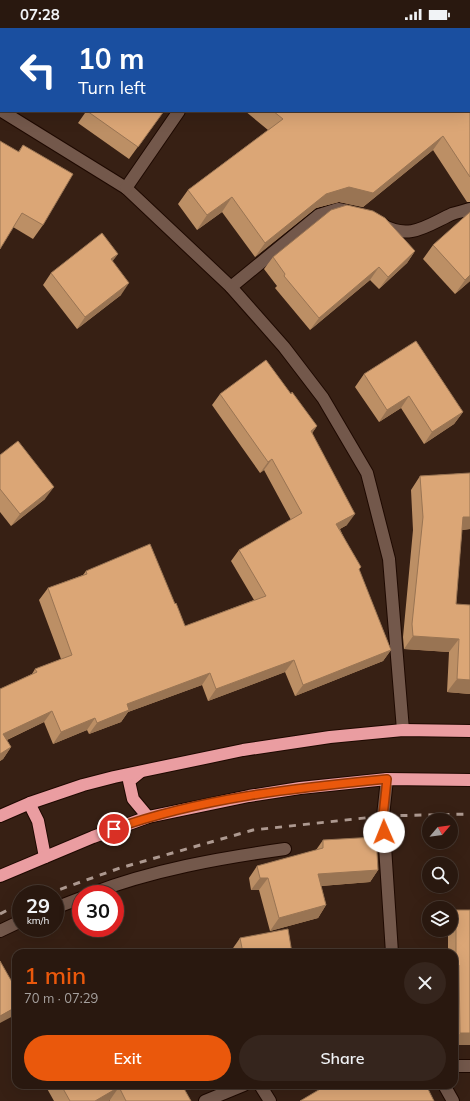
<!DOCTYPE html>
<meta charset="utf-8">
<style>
body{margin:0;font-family:Mulish,sans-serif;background:#35251d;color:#f1f3f6;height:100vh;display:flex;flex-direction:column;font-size:15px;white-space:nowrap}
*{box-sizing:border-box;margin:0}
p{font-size:13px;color:#a5a09e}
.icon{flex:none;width:22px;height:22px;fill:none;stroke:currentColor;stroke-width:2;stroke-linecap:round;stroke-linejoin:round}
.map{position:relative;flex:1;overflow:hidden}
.side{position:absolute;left:12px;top:921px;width:446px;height:140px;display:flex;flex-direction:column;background:#29180f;border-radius:12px;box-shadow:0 4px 16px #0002,0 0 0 1px #45372f}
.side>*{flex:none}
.banner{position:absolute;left:0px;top:0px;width:470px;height:84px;box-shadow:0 4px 16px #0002,0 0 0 1px #45372f;background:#1a4fa0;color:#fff;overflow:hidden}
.needle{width:26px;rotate:61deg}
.controls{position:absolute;left:422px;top:785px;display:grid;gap:8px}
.controls a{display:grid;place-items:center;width:36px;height:36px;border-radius:50%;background:#29180f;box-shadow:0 4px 16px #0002,0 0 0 1px #45372f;font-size:20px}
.speed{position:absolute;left:12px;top:857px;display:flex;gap:8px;font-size:20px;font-weight:700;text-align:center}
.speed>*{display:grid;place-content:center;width:52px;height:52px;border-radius:50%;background:#29180f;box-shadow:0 4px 16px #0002,0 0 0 1px #45372f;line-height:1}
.speed small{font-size:10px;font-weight:400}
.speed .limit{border:6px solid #d22;background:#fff;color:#111}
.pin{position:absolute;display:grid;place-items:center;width:34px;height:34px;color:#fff;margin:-17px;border:2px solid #fff;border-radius:50%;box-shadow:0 1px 4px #0007}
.me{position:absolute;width:44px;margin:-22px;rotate:359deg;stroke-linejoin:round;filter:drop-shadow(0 0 3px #0008)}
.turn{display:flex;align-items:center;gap:14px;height:84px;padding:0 12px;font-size:18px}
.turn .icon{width:52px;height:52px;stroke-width:2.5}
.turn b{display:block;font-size:28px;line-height:34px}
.round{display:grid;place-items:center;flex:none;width:42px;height:42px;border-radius:21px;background:#35251d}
.head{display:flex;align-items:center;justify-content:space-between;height:68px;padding:0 12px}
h1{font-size:24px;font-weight:600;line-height:30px;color:#ea580c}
.button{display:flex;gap:8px;margin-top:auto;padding:8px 12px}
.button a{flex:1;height:46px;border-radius:24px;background:#ea580c;color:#fff;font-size:16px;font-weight:600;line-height:46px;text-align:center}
.button a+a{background:#35251d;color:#f1f3f6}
.status{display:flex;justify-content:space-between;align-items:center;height:28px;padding:0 20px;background:#29180f;direction:ltr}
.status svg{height:11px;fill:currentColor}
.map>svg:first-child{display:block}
</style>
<div class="status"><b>07:28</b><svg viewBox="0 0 49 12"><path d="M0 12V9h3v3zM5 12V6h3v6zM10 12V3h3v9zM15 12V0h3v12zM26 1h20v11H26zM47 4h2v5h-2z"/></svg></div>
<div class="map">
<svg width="470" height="1073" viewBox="0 0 470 1073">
<rect width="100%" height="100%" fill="#372014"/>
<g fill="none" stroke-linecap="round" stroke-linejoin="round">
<g stroke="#1e0901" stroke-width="14">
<g id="minor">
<path d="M235,1L236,0"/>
<path d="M0,82L126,160L231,259L284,319L323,370L367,445L389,531L403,702"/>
<path d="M126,160L179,83"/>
<path d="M381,196C409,213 426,198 452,186C458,184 464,183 470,181"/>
<path d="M231,259L319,187L338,181L344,182"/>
<path d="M387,751L383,788L392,925"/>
<path d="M90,866C152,842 220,830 285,821"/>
<path d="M55,880L81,870"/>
<path d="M0,903L21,893"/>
<path d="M454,1038H470"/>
<path d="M260,1057L270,1073"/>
<path d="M444,1057L453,1073"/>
<path d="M205,1073L244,1057"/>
</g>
</g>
<g stroke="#1e0901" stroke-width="14">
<g id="highway">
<path d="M140,744L129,753L133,771L148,789"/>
<path d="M30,775L31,779L38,793L45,829"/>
<path d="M0,788L30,775L83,757L114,749L243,722L330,709L403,702L470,703"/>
<path d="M0,848L93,809L148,789L249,768L300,760L387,751L470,752"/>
</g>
</g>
<use href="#minor" stroke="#73584b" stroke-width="12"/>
<use href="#highway" stroke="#ea9da1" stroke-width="12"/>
<g stroke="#ad9990" stroke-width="3" stroke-dasharray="7 7" stroke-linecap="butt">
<path d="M47,866L120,840L253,802L383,788L470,786"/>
<path d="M0,886L21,875"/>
</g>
</g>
<g fill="#bc8f65">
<path d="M470,0V174H467L433,122L363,179L339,174L316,180L255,229L222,184L197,202L178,176L188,162L268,102L245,83H469Z"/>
<path d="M83,83H164L129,131L78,95L85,85Z"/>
<path d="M23,117L43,197L33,211L13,199L18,124Z"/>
<path d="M433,217L470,253L455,266L423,231Z"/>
<path d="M415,223L407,235L379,261L370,252L310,302L275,260L277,258L264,241L273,229Z"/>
<path d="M118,226L112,233L121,267L77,301L43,257L51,245Z"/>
<path d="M364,346L463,384L454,396L424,416L401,380L379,394L355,359Z"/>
<path d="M220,366H291L317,398L312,405L347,497L340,501L359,542L391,622L383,633L295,668L285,644L208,673L202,657L128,684L121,694L89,706L87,702L53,716L44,694L7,712L11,719L3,731L0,733V661L32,646L35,641L61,631L39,572L48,560L83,547L86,543L175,576L185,598L254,572L231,533L239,522L291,492L264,442L260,445L212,377Z"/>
<path d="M0,427L45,471L11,498L0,484Z"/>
<path d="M470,445V501L462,502L456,576L470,666L447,664L449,624L404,621L403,609L413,502L411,462L420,448Z"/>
<path d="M323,812L378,842L370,854L321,858L326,877L318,890L270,903L259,862H251L249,850L257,838L316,822Z"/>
<path d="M456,882L470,1017H454V925H448V902H451V889Z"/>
<path d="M240,910L292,925H231V923Z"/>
<path d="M45,1057H193L184,1061L191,1073H110V1072L109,1073H54Z"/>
</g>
<g fill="#997453">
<path d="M443,108L433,122L363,179L339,174L316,180L255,229L265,215L326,166Z"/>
<path d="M232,169L222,184L197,202L207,187Z"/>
<path d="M415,223L407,235L379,261L388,249Z"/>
<path d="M118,226L109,238L111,231Z"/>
<path d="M379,239L370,252L310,302L319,290Z"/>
<path d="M470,247V253L455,266L465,252Z"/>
<path d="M129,255L121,267L77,301L85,289Z"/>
<path d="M409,368L401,380L379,394L387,382Z"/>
<path d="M463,384L454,396L424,416L432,404Z"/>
<path d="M317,398L309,410L311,403Z"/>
<path d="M272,431L264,442L260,445L268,434Z"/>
<path d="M54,459L45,471L11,498L20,486Z"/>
<path d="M355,486L347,497L328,507L336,496Z"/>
<path d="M463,489H470V501L454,503Z"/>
<path d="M413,608L459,611L449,624L404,621Z"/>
<path d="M391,622L383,633L295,668L303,657Z"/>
<path d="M294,632L285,644L208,673L216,661Z"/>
<path d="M210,645L202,657L128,684L121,694L89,706L97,695L127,676Z"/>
<path d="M457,651L470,652V666L447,664Z"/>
<path d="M52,683L44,694L0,715L3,706Z"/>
<path d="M95,690L87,702L53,716L61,704Z"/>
<path d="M11,719L3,731L0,733V726Z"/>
<path d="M378,842L370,854L309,859L318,846Z"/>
<path d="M260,850H268L259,862H251Z"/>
<path d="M326,877L318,890L270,903L279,890Z"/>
<path d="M456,937H459L454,944V940Z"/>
<path d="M16,979V986L15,987L0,995V988Z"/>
<path d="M460,1005H470V1017H454V1013Z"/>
<path d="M179,1057H193L172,1067Z"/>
<path d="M119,1059L110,1072L109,1073H95Z"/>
</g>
<g fill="#dba676" stroke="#997453">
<path d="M56,0H220V1H55Z"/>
<path d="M352,0H470V149L443,108L373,165L349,159L326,166L265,215L232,169L207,187L188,162L283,91L273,83H469V1H352Z"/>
<path d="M87,83H164L138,119Z"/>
<path d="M0,113L19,124L23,117L73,146L43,197L22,185L0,221Z"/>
<path d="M347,177L373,183L385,190L415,223L388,249L379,239L319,290L284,248L285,246L273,229L331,182Z"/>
<path d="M470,184V247L465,252L433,217Z"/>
<path d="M102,205L118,226L111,231L129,255L85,289L51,245Z"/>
<path d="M416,313L463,384L432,404L409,368L387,382L364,346Z"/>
<path d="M266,332L291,366L292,364L317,398L311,403L355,486L336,496L361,539L359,541L391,622L303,657L294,632L216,661L210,645L127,676L129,682L97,695L95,690L61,704L52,683L3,706L11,719L0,726V661L37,644L35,641L72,627L48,560L87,546L86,543L150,516L175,576L176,575L185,598L266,568L239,522L302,485L272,431L268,434L220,366Z"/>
<path d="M18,413L54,459L20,486L0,461V427Z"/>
<path d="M470,445V489H463L456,576L470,577V652L457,651L459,611L413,608L412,596L423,489L420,448Z"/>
<path d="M376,809L378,842L318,846L326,877L279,890L268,850H260L257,838L323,820V812Z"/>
<path d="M456,882H470V1005H460L459,937H456Z"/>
<path d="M288,901L292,925H243L240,910Z"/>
<path d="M0,933L16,961V979L0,988Z"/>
<path d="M61,1057H182L191,1073H126L119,1059L95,1073H70Z"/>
<path d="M327,1057H426L434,1073H300Z"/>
</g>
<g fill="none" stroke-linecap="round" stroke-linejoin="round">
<g stroke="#983908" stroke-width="10">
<path id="route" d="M114,801C201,770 295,760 387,751L383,788L384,804"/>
</g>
<use href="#route" stroke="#ea580c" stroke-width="7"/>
</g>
</svg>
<div class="controls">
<a><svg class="needle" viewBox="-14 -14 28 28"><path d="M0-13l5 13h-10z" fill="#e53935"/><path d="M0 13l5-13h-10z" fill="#a5a09e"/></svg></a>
<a><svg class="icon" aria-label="search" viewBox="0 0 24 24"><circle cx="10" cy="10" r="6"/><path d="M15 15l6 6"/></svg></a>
<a><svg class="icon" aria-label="layers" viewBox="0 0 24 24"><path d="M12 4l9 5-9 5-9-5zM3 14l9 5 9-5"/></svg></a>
</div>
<div class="speed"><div>29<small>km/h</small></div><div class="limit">30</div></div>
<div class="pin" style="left:114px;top:801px;background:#d93025"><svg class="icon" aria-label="arrive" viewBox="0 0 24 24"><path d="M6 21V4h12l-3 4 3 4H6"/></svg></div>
<svg class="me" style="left:384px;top:804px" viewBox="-20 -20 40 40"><circle r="19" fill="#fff"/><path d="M0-13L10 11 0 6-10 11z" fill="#ea580c"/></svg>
<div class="banner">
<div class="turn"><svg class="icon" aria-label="left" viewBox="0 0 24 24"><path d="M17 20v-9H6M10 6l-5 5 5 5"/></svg><div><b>10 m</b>Turn left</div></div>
</div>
<section class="side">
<div class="head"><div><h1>1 min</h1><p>70 m · 07:29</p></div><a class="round"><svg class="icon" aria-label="close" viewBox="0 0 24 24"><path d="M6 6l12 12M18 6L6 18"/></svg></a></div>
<div class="button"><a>Exit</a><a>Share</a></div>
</section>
</div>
